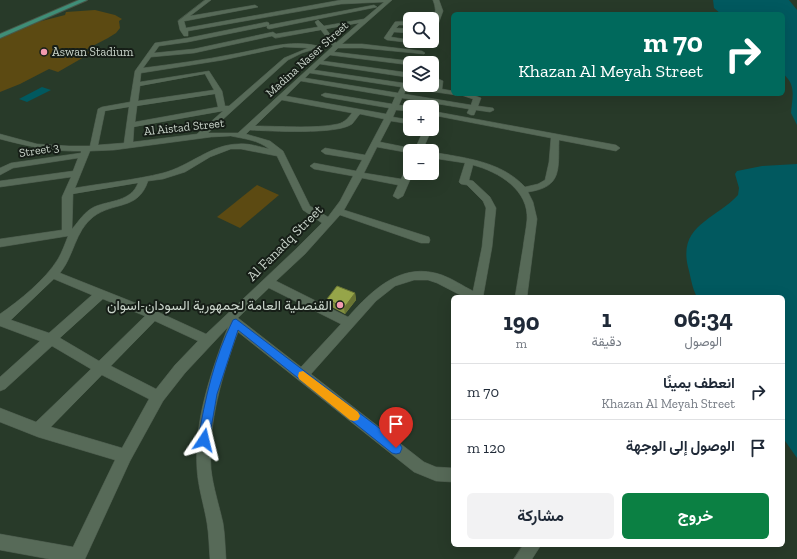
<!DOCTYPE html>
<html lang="ar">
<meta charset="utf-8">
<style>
body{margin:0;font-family:"Zilla Slab",Vazirmatn,serif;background:#f2f2f3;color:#1f2937;direction:rtl;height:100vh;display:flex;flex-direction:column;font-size:15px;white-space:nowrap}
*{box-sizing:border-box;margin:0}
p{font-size:13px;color:#747a83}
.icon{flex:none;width:22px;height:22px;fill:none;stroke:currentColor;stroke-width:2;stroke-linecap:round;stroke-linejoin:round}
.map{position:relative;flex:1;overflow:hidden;direction:ltr}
.panel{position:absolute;left:451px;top:295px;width:334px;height:252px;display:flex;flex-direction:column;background:#fff;border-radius:6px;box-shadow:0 4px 16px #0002;direction:rtl}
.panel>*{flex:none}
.top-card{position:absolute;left:451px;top:12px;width:334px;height:84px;border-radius:6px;box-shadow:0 4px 16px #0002;direction:rtl;background:#00695c;color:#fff;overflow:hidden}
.tools{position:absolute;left:403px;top:12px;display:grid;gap:8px}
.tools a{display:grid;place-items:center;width:36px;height:36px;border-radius:6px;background:#fff;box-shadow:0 4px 16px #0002;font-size:20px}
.pin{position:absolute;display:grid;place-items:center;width:34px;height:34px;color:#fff;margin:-41px -17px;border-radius:50% 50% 50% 0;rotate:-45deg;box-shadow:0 0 4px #0007}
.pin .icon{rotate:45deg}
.me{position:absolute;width:44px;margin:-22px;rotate:10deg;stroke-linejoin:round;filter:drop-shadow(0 0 3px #0008)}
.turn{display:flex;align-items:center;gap:14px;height:84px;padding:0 16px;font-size:18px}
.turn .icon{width:52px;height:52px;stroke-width:2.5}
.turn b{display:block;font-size:28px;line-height:34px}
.eta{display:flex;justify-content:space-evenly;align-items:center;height:68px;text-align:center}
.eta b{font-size:24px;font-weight:700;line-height:28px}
.button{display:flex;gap:8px;margin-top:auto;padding:8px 16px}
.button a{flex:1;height:46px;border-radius:6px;background:#0b8043;color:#fff;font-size:16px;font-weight:700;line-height:46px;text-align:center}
.button a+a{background:#f2f2f3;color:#1f2937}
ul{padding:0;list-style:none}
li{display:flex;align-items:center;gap:12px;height:56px;padding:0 16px;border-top:1px solid #e0e1e3}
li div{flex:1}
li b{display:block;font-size:15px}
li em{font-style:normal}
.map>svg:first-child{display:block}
</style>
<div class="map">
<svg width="797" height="559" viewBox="0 0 797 559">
<rect width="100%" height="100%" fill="#283a29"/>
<g fill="#5c4a12">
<path d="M95,10L115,15L122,19L119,21L120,28L116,33L108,38L85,50L91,53L58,72L49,69L20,84L0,92V38L34,23L65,15L66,12Z"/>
<path d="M257,185L279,195L240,228L217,217Z"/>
</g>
<g fill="#01595f">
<path d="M713,0H789L797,10V125L791,113C792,98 797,85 783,74V14H721L714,8Z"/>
<path d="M42,87L51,90L27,102L19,99Z"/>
<path d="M797,164V458L783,438V297H697C692,288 691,278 688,267C678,225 715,220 738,195L739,188L735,174L737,171L762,166Z"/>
</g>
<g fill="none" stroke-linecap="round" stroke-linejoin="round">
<g stroke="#485749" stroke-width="1">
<g id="minor">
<path d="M205,0H211L190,16L255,5L258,7L185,21H184L186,28L341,0H392L342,44H362L422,51L425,53L424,54L362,48H338L334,52L410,61L413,63H410V65L330,55L323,61L410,73V85L435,88V82L432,81V76L443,81L442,89L453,91V94L456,95L407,88L404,94L471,105L473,99L458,94H470L481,98L478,106L493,108L494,110L490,112L476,110L474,115H471L467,113L469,109L402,98L399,105L411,107L410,111L396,110L393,117L410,120V124L391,121L380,142L415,149L424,129H432L422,151H410V153L377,147L364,173L401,179L407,167L410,166V173H413L403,196L398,199L393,196L398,185L362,178L344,210L429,237L430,240L429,243H421L340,215L305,254L276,281L348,317C373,289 402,261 442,275C453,279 463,286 473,291L482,247L486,208L483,201L467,185L461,184L459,182L465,163L432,158V152C465,158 501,161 525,187L538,184L545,180L549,162L551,138L432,115V111L616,145L620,148L616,151L559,140C558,169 563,187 528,192L533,202L537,219L527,297H515C518,281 520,264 523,248C524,239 526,230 527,220C529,190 499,172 473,165L469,180L473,181L490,197L496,208L492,247L483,297H464L437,283L428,280H414L395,286L376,301L311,374L424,462L436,467L453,468V482L436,481L414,472L238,332C222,376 208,422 211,469C213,487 219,505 223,523C225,535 225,547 226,559H210C209,547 209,535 207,523C204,505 198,487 197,469C194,420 211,372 228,327L185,373L163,401L130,461L85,559H49L0,550V534L73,547L115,460L38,437L0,422V408L36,422L91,369L52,346L5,389L0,391V377L40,341L0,326V314C19,301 46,279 58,259C62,252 65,244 68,236L0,247V239L62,230V197L71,177L0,187V181L73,171L78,158L13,168L0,175V168L11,163L81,153V151C53,152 27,146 0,139V134L37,144L69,146H90L98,109L102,107L130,102L135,71L155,43L188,38L267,22L269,23V25L374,5L377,7L269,29L267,28V26L188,42L159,46L154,53L194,49L273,32L276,34L318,27L315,22L318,20L324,26L364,19L384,2L341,4L188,31V36H184L180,30L178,21ZM359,23L336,43L326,29ZM321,30L333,46L238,133H208L288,60L302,53L318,48V46C289,39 263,49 234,54C204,60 174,64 143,68L151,57L194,53L272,36L275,38ZM284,47L308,48L284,58L229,106H225L222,91L209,71L140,82L141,73L223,60ZM320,64L406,77L403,83L314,70ZM310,73L401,87L398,93L305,78ZM205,74L214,90L138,101L140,86ZM301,81L395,97L392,104L325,93L321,95L325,97L389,108L386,114L286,96ZM215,94L218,107L135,122L137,106ZM282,100L352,113C348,118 345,122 338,124C315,129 279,126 255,126ZM129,107L124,143L98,145L105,111ZM223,111L197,134L133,142L134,127ZM360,114L384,119L365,155L325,148L321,151L325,154L362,160L356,171L314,163L310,166L314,169L353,176L340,201L328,217L310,206L283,151L270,141L246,134L250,130C270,131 337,135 352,124C355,121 357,117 360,114ZM231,136C245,139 258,140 269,149C260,147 249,143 239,144C211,144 190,166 163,173C135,180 104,183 75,188L90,151L114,150L211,137ZM231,149H241L277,156L303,210L322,223L297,248L206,334L158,312L60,273C74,256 75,231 93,217C114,201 138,211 148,181L163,179L185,172L210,157ZM138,183C131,202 110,200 94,207C84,212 79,221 72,229L73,194ZM54,279L92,295L49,333L11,320ZM269,288L341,324L301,367L238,318ZM103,299L145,316L99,361L60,338ZM155,321L198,341L175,365L156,389L111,366ZM102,375L149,399L122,448L51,427Z"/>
<path d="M433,0H439L443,11L435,33L432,35C432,19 439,16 433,0Z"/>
<path d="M410,21V25H399L396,28L410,29V33L394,32L391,37L410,40V41H420L430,44L429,45L387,40L384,38L395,22Z"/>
<path d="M523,545H541L532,559H514Z"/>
</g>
</g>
<g stroke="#485749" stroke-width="2">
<path id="major" d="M79,0H87L0,38V34Z"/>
</g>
<use href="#minor" fill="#576a58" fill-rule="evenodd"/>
<use href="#major" fill="#3f8e77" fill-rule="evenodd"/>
</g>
<path fill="#818e3f" d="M355,293L356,300L345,314L328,305L327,299Z"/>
<path fill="#697433" d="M355,293L356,300L345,314L344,308Z"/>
<path fill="#96a549" stroke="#697433" d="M337,286L355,293L344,308L327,299Z"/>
<path fill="#1a73e8" stroke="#114b97" d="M236,319L400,444L402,448L400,453L396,454L392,453L238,330L217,394L209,440L208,445L204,446L199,445L198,440C205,399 214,358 233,320Z"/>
<path fill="#f59e0b" d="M303,371L358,412L360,416L358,420L354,421L350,420L299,379L298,376L299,372Z"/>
<g fill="#f29aaf" stroke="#161e17" stroke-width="1.5">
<circle cx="44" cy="52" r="4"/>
<circle cx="340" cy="305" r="4"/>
</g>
<g text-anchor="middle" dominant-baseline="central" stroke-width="4" stroke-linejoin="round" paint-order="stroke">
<g font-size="12" fill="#cad5cb" stroke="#161e17" text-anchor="start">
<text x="52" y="52">Aswan Stadium</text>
</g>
<g font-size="12" fill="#cad5cb" stroke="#161e17">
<text transform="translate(307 59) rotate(-42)">Madina Naser Street</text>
<text transform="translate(184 127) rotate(-6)">Al Aistad Street</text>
<text transform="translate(39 150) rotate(-9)">Street 3</text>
</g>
<g font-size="14" fill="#cad5cb" stroke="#161e17">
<text transform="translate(285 243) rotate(-45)">Al Fanadq Street</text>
</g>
<g font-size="14" fill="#cad5cb" stroke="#161e17" text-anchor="end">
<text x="332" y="305">القنصلية العامة لجمهورية السودان-اسوان</text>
</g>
</g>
</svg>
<div class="tools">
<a><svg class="icon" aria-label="search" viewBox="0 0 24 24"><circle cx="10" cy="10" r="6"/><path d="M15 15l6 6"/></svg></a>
<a><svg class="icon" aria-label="layers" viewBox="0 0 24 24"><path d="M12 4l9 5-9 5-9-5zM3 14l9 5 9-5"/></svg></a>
<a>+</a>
<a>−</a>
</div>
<div class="pin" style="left:396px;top:448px;background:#d93025"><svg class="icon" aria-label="arrive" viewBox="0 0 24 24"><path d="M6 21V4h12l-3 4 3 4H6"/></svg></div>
<svg class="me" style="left:204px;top:440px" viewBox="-20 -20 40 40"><path d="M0-17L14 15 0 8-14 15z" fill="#1a73e8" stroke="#fff" stroke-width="4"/></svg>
<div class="top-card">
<div class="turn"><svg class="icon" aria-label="right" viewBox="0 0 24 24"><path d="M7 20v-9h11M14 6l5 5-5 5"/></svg><div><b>70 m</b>Khazan Al Meyah Street</div></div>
</div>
<section class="panel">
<div class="eta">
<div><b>06:34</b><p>الوصول</p></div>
<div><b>1</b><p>دقيقة</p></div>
<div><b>190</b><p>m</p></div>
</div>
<ul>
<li><svg class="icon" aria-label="right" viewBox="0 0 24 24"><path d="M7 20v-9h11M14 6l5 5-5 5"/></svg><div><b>انعطف يمينًا</b><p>Khazan Al Meyah Street</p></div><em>70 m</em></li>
<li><svg class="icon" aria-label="arrive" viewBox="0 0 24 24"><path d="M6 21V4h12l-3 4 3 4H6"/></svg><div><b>الوصول إلى الوجهة</b></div><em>120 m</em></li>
</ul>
<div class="button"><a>خروج</a><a>مشاركة</a></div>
</section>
</div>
